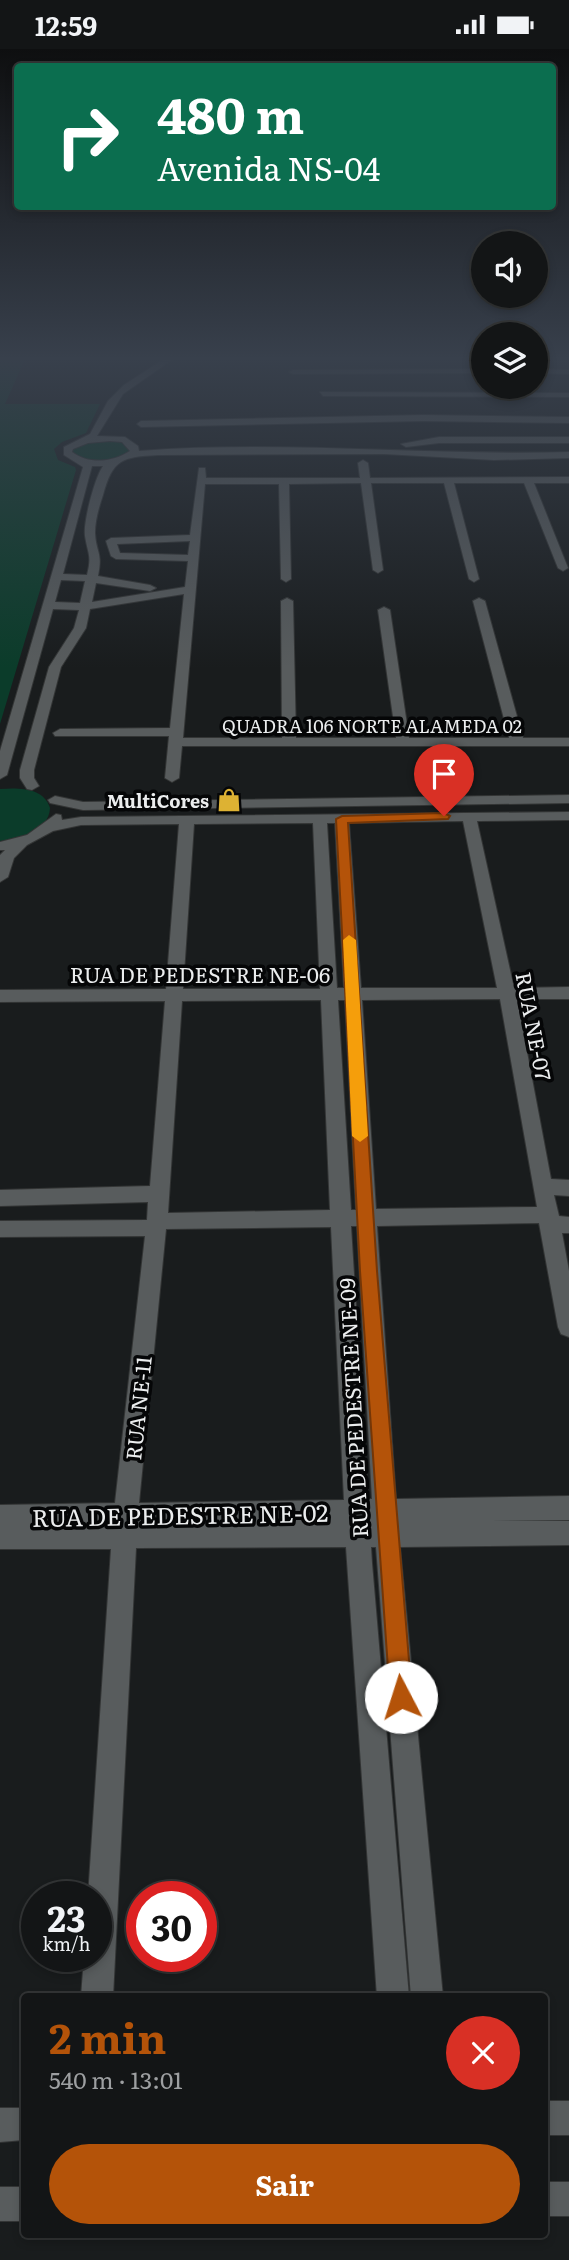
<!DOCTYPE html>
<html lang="pt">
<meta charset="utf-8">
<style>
body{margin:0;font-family:Literata,serif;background:#202223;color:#f1f3f6;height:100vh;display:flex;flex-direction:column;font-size:26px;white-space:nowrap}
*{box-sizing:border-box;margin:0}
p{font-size:23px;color:#9d9fa1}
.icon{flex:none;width:38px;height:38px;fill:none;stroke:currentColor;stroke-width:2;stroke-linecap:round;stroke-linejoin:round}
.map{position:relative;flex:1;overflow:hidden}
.panel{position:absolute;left:21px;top:1944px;width:527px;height:245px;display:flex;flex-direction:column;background:#131516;border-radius:7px;box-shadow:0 4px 10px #0003,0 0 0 2px #323435}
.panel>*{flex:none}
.top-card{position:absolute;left:14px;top:14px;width:542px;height:147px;border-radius:7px;box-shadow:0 4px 10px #0003,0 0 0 2px #323435;background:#0b6e4f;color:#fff;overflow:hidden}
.controls{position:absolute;left:471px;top:182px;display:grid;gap:14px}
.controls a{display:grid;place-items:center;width:77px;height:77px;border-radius:50%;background:#131516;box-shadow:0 4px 10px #0003,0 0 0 2px #323435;font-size:35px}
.speed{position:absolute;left:21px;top:1832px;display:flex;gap:14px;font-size:35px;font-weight:700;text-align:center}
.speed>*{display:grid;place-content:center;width:91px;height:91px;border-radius:50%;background:#131516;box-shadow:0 4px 10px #0003,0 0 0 2px #323435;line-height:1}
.speed small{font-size:18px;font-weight:400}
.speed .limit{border:10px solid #d22;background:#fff;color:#111}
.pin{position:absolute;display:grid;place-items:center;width:60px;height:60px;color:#fff;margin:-72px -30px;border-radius:50% 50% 50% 0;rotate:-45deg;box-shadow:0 0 7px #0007}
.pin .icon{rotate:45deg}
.me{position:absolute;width:77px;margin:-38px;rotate:355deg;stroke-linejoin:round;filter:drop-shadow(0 0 5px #0008)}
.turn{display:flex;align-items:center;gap:24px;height:147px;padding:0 28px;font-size:32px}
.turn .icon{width:91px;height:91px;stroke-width:2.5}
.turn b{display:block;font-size:49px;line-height:60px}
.round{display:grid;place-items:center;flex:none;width:74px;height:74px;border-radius:37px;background:#202223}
.overview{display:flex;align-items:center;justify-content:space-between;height:119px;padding:0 28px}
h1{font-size:42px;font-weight:700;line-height:52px;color:#b45309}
.primary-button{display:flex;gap:14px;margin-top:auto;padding:14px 28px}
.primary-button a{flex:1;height:80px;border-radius:42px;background:#b45309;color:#fff;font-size:28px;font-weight:700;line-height:80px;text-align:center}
.status{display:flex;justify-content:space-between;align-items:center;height:49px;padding:0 35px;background:#131516;direction:ltr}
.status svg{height:19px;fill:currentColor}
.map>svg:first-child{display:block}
</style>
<div class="status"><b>12:59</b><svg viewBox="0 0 49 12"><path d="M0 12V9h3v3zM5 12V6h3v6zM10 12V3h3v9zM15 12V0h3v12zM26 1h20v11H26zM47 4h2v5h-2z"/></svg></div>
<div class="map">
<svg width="569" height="2211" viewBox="0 0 569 2211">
<rect width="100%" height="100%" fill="#191c1d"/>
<g fill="#0b3c2a">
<path d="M0,310H25L5,355H100L86,384L62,393L54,400L58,411L75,418L76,421L0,675Z"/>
<path d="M116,391L124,393L130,400L129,403C112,414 89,415 72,404V400L81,394Z"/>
<path d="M0,740C19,739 43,738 50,759C49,782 19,790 0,792Z"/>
</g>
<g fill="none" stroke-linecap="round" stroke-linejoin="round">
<g stroke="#333535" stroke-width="2">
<g id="minor">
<path d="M164,310H173L123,345L97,387L125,388L138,397L139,402C282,391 426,407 569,403V409L494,411L384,405L158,406C122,408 113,410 103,446C99,458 95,471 95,484C96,504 103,503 98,527L150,536L156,539L150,542L96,534L92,553L185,538L188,512L116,510L111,507L106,492L111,489L190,486L199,419H205L206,429H360L358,414L363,411L368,414L370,429L569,428V434H534L568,519L563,522L558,519L524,434H454L479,530L474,533L469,530L444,434H371L383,521L378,524L373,521L361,434L289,435L291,530L286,533L281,530L279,435H205L183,689H282L281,552L287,549L293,552L296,689H396L378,561L384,558L390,561L409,689H509L473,552L479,549L485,552L523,689H569V697H182L179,729L172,733L165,729L169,687H55L53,684L60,680L170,679L184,545L90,560L86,579L61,618L34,721V729L39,737L32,741L27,740L20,729V721L49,618L74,579L79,561L53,560L7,726L0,730V702L83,418L64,406V398L90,385L108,352L124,336ZM110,392L122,393L130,402C113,413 89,416 72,403L73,400L88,394ZM92,417H103C95,428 83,473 85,487C88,506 92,506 87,526L63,525ZM190,492L188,506L120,504L117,495ZM61,531L85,532L80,554L55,553Z"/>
<path d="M483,320V324L293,325L289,323L293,321Z"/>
<path d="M536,320L569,321V325L536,324Z"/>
<path d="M320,343L569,344V348L323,347Z"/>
<path d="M423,366L569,368V374L423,372L141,378L137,375L141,372Z"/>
<path d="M439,388H569V394H439L406,398L401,395Z"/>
<path d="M569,746V754L83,761L50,754L48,751L55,747L83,753Z"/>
<path d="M569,763V771L477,772L514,939L569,938V950H517L551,1130L569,1131V1147L554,1146L559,1167L569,1168V1184H562L569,1222V1288L561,1285L558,1278L539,1174L377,1177L396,1450L569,1447V1471L491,1472H569V1496L400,1498L443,1948H411L376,1498H371L372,1514L409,1948H377L346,1498L136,1499L113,1948H81L84,1908H96V1848H88L111,1500H0V1456L115,1454L145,1187L0,1188V1172L147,1171L148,1153L0,1157V1141L150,1137L165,952L0,953V941L166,940L179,775L81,776L53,782L27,796L14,809L8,828L0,833V806L5,801H0V793L27,786L56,765L61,766L62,771L81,768ZM463,772L497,939H361L349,774ZM313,774L320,940H183L194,775ZM327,774H335L344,939H337ZM500,950L537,1158L376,1160L362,951ZM321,951L330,1161L168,1164L182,952ZM338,951H345L356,1161H351ZM351,1177H357L372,1450H368ZM331,1178L344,1451L139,1454L166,1180Z"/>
<rect x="544" y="2052" width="25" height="34"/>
<path d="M0,2059H24V2091L0,2093Z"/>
<rect x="544" y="2133" width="25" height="34"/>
<rect x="0" y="2138" width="24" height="34"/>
</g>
</g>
<use href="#minor" fill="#585c5d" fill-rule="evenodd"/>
</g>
<linearGradient id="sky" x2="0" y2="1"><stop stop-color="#0e0f10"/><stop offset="0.5" stop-color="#38404c"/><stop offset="1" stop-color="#38404c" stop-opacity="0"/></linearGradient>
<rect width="569" height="619" fill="url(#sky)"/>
<path fill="#b45309" stroke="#753606" stroke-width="2" d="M444,764L450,767L448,770L348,774L377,1222L412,1648L409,1656L401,1660L393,1656L390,1648L360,1222L336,770L342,767Z"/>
<path fill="#f59e0b" d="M349,886L356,891L368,1087L360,1093L352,1087L343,891Z"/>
<defs>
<g id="shop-bare" transform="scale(1.89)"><path d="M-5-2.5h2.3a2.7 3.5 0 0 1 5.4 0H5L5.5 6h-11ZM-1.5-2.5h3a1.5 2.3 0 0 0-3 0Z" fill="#ddb233" stroke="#050607" stroke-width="2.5" paint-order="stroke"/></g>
</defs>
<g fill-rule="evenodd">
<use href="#shop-bare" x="229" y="751"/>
</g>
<g text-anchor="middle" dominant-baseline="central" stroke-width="7" stroke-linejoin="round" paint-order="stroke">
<g font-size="18" fill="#ebedee" stroke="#050607">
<text x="372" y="676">QUADRA 106 NORTE ALAMEDA 02</text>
</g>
<g font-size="18" font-weight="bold" fill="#ebedee" stroke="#050607" text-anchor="end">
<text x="209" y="751">MultiCores</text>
</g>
<g font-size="21" fill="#ebedee" stroke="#050607">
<text x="200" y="924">RUA DE PEDESTRE NE-06</text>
<text transform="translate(535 977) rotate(79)">RUA NE-07</text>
<text transform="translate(137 1359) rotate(-84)">RUA NE-11</text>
<text transform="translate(352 1359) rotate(-93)">RUA DE PEDESTRE NE-09</text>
</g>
<g font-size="24" fill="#ebedee" stroke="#050607">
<text transform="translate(180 1465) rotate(-1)">RUA DE PEDESTRE NE-02</text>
</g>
</g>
</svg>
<div class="controls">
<a><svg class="icon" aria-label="sound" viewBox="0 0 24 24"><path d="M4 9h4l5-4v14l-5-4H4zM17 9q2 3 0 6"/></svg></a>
<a><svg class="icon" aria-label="layers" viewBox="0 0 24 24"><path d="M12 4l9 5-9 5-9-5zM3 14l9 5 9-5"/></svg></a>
</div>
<div class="speed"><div>23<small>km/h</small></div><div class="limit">30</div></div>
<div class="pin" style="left:444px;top:767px;background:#d93025"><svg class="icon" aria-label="arrive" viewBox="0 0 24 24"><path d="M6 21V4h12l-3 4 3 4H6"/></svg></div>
<svg class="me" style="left:401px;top:1648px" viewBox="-20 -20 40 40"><circle r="19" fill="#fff"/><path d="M0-13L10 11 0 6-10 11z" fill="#b45309"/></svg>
<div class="top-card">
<div class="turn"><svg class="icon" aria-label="right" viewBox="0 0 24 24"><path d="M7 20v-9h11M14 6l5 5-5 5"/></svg><div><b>480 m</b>Avenida NS-04</div></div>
</div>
<section class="panel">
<div class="overview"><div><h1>2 min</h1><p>540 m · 13:01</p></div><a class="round" style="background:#d93025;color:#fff"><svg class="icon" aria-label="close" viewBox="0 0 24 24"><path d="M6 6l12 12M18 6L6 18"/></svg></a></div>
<div class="primary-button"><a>Sair</a></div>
</section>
</div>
